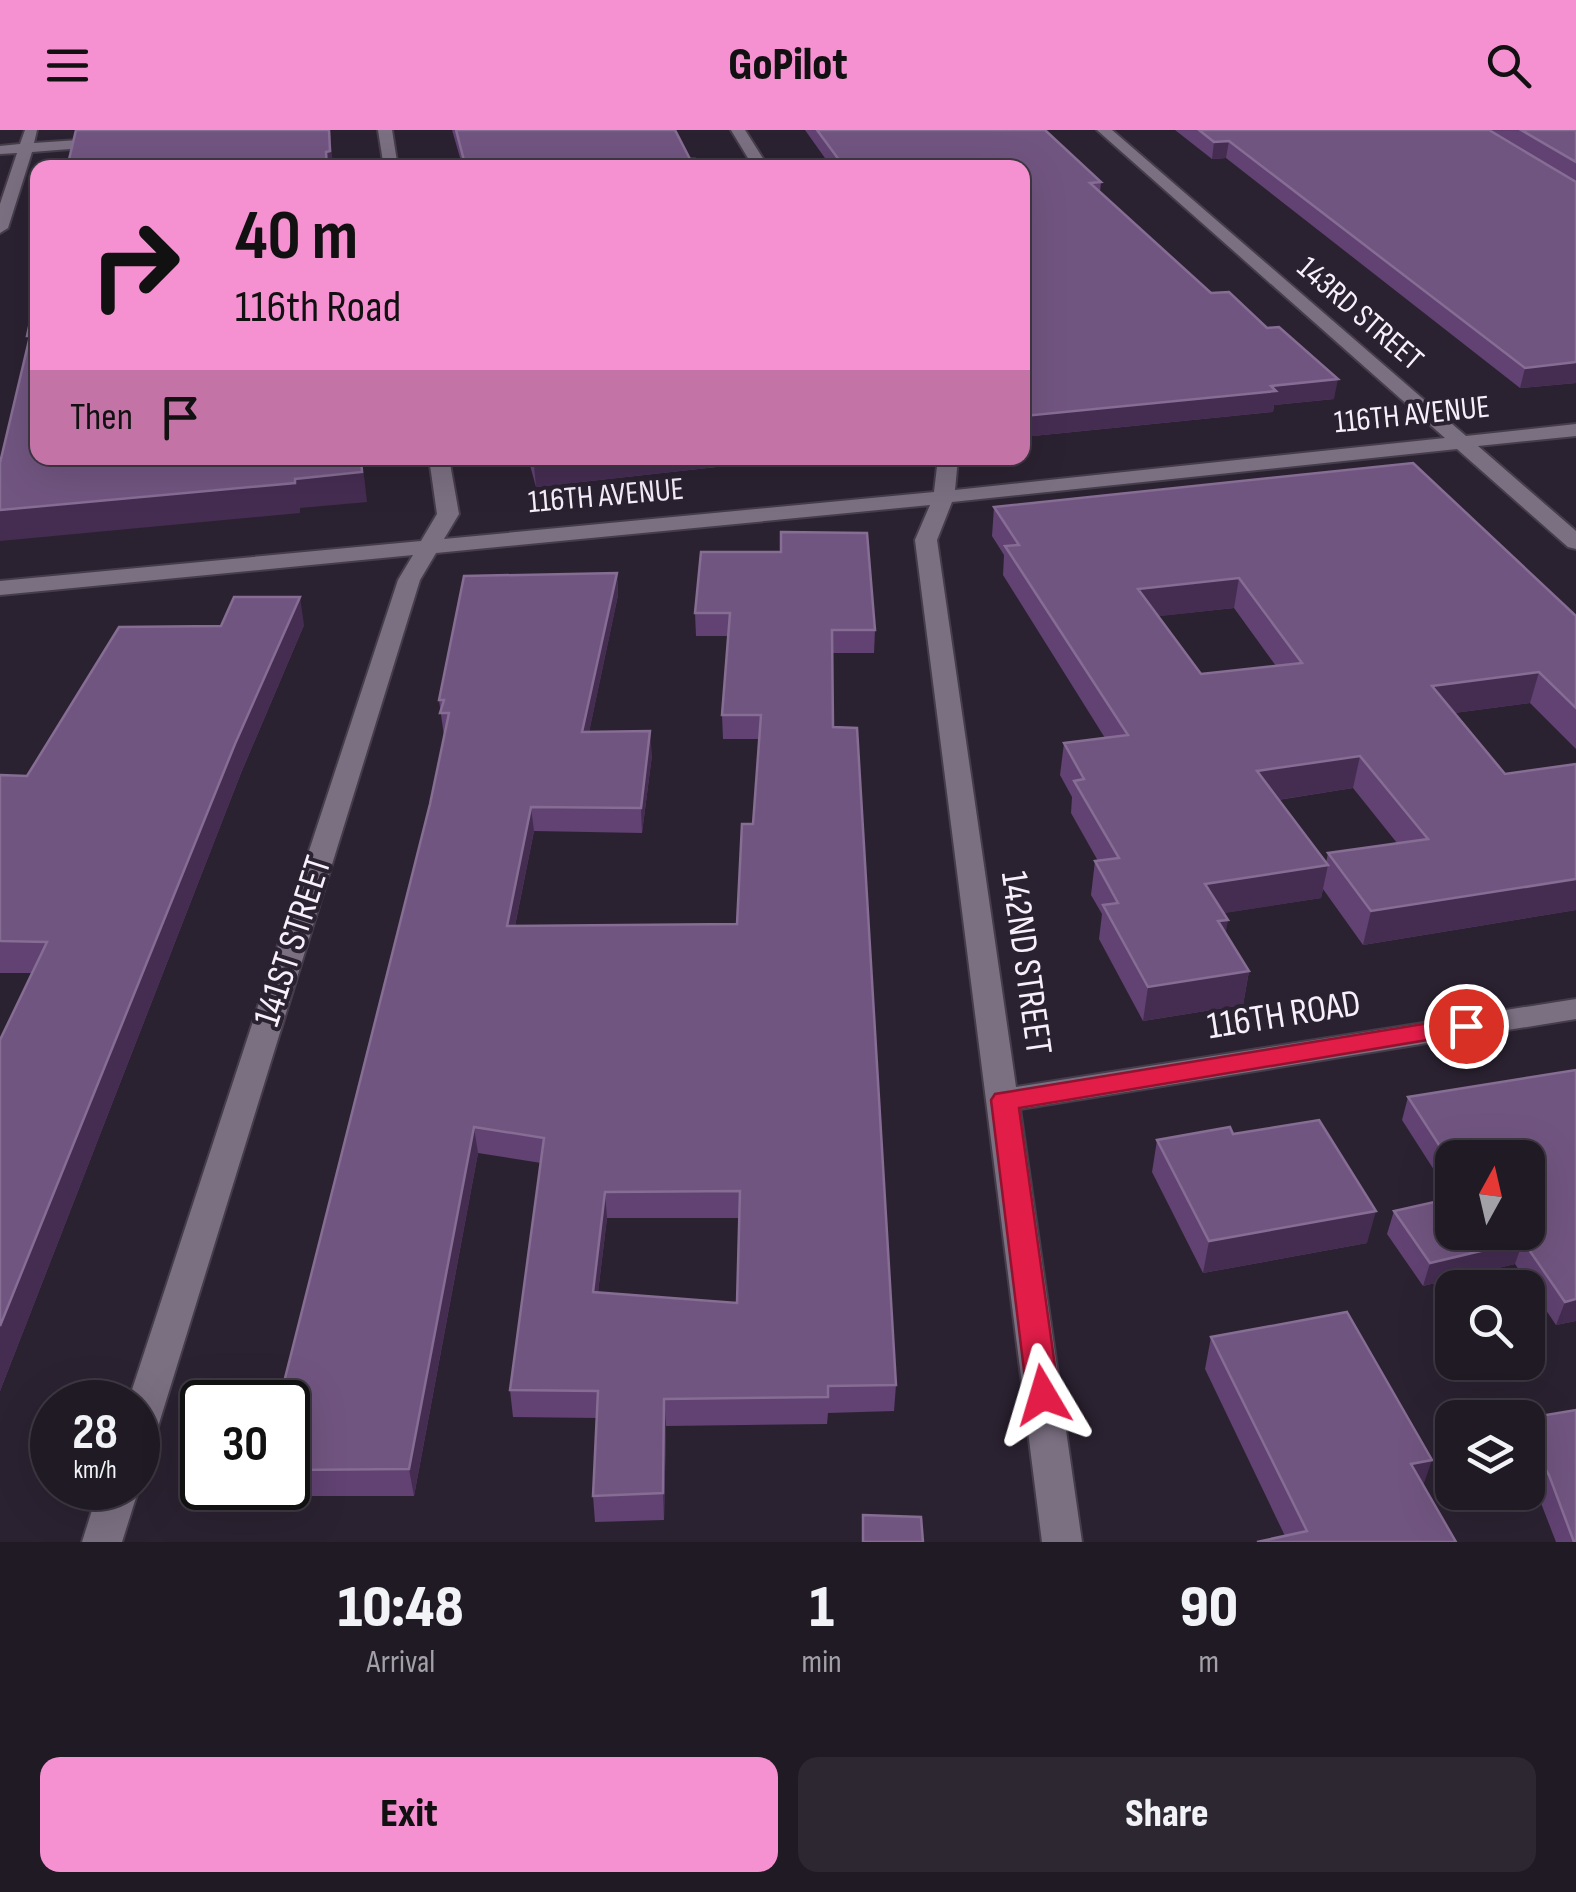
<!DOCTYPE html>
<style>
body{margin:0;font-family:"Sofia Sans Condensed",sans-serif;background:#2d2732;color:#f1f3f6;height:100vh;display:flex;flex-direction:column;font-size:38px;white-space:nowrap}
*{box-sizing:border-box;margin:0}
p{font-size:32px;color:#a2a1a7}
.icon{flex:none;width:55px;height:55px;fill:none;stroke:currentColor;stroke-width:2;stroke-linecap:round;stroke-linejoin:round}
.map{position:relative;height:1412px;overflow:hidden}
.sheet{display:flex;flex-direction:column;background:#201a25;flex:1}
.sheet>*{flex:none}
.hud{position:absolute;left:30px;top:30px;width:1000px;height:305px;border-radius:20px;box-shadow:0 10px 40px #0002,0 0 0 2px #3d3842;background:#f590d1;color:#111;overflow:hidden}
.needle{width:65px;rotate:8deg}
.controls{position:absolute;left:1435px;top:1010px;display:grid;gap:20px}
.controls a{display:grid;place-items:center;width:110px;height:110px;border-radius:20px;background:#201a25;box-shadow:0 10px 40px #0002,0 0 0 2px #3d3842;font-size:50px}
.speed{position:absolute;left:30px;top:1250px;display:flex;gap:20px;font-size:50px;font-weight:700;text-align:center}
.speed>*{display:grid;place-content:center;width:130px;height:130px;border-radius:50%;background:#201a25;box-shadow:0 10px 40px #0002,0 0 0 2px #3d3842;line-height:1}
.speed small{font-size:25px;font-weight:400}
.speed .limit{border:5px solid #111;border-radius:15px;background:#fff;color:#111}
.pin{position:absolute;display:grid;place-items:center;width:85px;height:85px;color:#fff;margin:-42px;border:5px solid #fff;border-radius:50%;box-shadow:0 2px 10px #0007}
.me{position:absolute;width:110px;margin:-55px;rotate:353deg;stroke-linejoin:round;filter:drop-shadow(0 0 8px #0008)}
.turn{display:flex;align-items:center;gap:35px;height:210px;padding:0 40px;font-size:45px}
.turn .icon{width:130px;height:130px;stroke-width:2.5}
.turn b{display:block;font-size:70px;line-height:85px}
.then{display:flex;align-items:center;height:95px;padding:0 40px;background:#0003;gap:20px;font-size:38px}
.eta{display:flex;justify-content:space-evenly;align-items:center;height:170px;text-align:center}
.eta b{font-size:60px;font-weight:800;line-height:70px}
.primary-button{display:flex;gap:20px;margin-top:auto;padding:20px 40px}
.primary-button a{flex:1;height:115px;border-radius:20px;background:#f590d1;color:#111;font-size:40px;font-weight:800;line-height:115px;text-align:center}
.primary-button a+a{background:#2d2732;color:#f1f3f6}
header{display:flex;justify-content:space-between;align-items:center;height:130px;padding:0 40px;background:#f590d1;color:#111;font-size:45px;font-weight:800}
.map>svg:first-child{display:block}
</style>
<header><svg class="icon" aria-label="menu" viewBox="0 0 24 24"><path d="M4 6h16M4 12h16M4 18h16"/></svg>GoPilot<svg class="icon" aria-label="search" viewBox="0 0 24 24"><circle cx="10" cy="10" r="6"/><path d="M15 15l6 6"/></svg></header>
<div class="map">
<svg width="1576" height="1412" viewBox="0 0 1576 1412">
<rect width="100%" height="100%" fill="#2b2231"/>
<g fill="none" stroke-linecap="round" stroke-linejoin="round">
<g stroke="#463d4b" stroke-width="4">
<g id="minor">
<path d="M25,0H37L34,13L108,8L115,12L108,16L32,22L8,98L0,103V74L17,23L0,24V16L20,14Z"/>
<path d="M378,0H392L398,38H384Z"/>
<path d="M731,0H745L769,38H754Z"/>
<path d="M1097,0H1112L1466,306L1576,294V306L1478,316L1576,401V419L1568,417L1457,319L952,372L937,410L1016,957L1576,869V889L1020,979L1082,1412H1042L915,410L930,375L436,423L420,450L157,1300L152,1312L138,1316V1272H128L398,450L413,425L0,465V451L421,411L437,384L429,328H449L459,384L444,409L934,362L938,328H958L955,360L1445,308Z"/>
<path d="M138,1355L139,1358L122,1412H82L99,1358Z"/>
</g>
</g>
<use href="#minor" fill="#7b7082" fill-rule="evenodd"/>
</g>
<g fill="#614272" fill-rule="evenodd">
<path d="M452,0H675L690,29L700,38H463Z"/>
<path d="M805,0H1045L1101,52L1100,62L1211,163L1334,269L1274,275L1273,282L1023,307L1022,38H832Z"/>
<path d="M1175,0H1576V253L1520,258L1226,28L1212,29Z"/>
<path d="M528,328H798L536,357Z"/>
<path d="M994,377L1576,486V619L1530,573L1454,583L1505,644L1576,634V780L1363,815L1323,759L1321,768L1223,783L1225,803L1249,841L1243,875L1143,891L1099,809L1102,784L1091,765L1095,731H1098L1071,683L1072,667L1060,645L1064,613L1105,608L1003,445L1004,425L992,406ZM1234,478L1276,536L1201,544L1158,486ZM1353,658L1397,713L1328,723L1326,733L1278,670Z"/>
<path d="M701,422L875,500L874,523H832L833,597L896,1255L894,1281L828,1283L827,1294L666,1296L664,1390L595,1392L593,1366L596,1288L513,1287L510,1260L541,1033L478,1023L414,1366H269L267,1358H288V1272L430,674L444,606L439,570L617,443L618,465L589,602L652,625L642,703L534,701L515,796L737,794L753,694L760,609H723L722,585L728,506H696L695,483ZM607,1088H739L737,1173L598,1162Z"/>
<path d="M304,495L241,643L0,1261V910L32,843H0V645L27,646Z"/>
<path d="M1576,940V1191L1556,1195L1515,1134L1423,1156L1387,1104L1394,1081L1452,1068L1402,990L1408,967ZM1452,1028L1528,1102H1452Z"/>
<path d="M1233,1004L1367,1113L1203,1143L1152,1042L1157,1010Z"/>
<path d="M1211,1207L1423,1355L1456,1412L1285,1406L1205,1239Z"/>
<path d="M1528,1288L1576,1412H1556L1539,1368L1528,1348Z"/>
</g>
<g fill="#452d52">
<path d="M329,0H330L333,38H327L326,22Z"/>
<path d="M1229,11L1226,28L1212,29L1214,12Z"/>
<path d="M1576,232V253L1520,258L1525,238Z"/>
<path d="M1338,249L1334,269L1274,275L1273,282L1023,307L1024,286Z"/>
<path d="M362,328L367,372L300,378V383L0,411V380L295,349Z"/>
<path d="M600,328H798L536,357L534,335Z"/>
<path d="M617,443L618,465L584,626L582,602Z"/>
<path d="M1239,448L1234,478L1134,489L1138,459Z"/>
<path d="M300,467L304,495L241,643L0,1261V1196L235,614Z"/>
<path d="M1539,542L1530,573L1424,587L1432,556Z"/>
<path d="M650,601L652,625L642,703L641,678Z"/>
<path d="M1360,626L1353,658L1251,674L1257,641Z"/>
<path d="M531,677L534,701L510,821L507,796Z"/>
<path d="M1328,735L1321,768L1199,787L1205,754Z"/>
<path d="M1576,749V780L1363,815L1371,781Z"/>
<path d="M1228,790L1222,824L1218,791Z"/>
<path d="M1249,841L1243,875L1143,891L1148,857Z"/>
<path d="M474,997L478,1023L414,1366L409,1339Z"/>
<path d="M605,1062L607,1088L595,1188L593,1162Z"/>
<path d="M1376,1081L1367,1113L1203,1143L1209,1111Z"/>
<path d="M1523,1111L1515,1134L1423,1156L1430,1133Z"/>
<path d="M1576,1169V1191L1556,1195L1565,1172Z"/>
<path d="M664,1269L666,1296L664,1390L663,1363Z"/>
<path d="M1432,1330L1421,1362L1411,1334Z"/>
</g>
<g fill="#715581" stroke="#866d94" stroke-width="2.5" fill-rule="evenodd">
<path d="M76,0H329L330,21L326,22L327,38H67Z"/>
<path d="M456,0H675L690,29H695L700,38H466Z"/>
<path d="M817,0H1045L1101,52L1090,53L1211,163L1229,162L1267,198L1279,197L1338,249L1271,256L1276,261L1024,286L1022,284V38H845Z"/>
<path d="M1199,0H1489L1576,52V232L1525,238L1229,11L1214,12Z"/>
<path d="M1521,0H1576V32Z"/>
<path d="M38,155V328H361L362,342L295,349V353L0,380V333L30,206H27Z"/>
<path d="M532,328H600L534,335Z"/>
<path d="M1413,333L1576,486V578L1539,542L1432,556L1505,644L1576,634V749L1371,781L1328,723L1428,709L1360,626L1257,641L1328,735L1205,754L1228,790L1218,791L1249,841L1148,857L1103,775L1118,773L1095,731L1119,728L1074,651L1084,649L1064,613L1128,605L1005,416L1019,415L994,377ZM1239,448L1302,533L1201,544L1138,459Z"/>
<path d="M781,402L867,403L875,500H832L833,597L857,598L896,1255L828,1256V1267L664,1269L663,1363L593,1366L598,1261L510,1260L544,1008L474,997L409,1339L288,1340V1272H279L430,674L449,583H440L444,570H439L464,446L617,443L582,602L650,601L641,678L531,677L507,796L737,794L742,694H753L761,585H722L730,483H695L701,422H781ZM740,1061L737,1173L593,1162L605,1062Z"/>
<path d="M234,467H300L235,614L0,1196V910L47,812L0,811V645L27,646L119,497L221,496Z"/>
<path d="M1576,940V1169L1565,1172L1523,1111L1430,1133L1394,1081L1452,1068V1102H1528V1028H1452V1035L1408,967Z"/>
<path d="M1319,990L1376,1081L1209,1111L1157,1010L1230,997L1233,1004Z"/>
<path d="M1347,1182L1432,1330L1411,1334L1456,1412H1257L1307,1401L1211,1207Z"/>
<path d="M1576,1280V1412H1574L1549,1345L1528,1310V1288Z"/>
<path d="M863,1385L921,1387L923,1412H863Z"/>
</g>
<path fill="#e11d48" stroke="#92132f" stroke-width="2.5" d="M1466,887L1475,890L1479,896L1475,902L1019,978L1059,1265L1054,1274L1043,1278L1032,1274L1027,1265L991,970L995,964Z"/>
<g text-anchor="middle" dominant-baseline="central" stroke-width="8" stroke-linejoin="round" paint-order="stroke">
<g font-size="32" fill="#f7f0fb" stroke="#2b2231">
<text transform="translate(1360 184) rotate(41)">143RD STREET</text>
<text transform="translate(1412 285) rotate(-6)">116TH AVENUE</text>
<text transform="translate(606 366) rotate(-5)">116TH AVENUE</text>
</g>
<g font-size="38" fill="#f7f0fb" stroke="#2b2231">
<text transform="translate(293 811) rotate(-72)">141ST STREET</text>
<text transform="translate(1026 833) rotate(82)">142ND STREET</text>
<text transform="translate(1284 885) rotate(-9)">116TH ROAD</text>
</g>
</g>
</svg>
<div class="controls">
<a><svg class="needle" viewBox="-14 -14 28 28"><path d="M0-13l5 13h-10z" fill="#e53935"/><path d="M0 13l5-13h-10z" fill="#a2a1a7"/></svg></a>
<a><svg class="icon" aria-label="search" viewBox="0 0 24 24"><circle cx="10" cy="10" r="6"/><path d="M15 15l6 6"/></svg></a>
<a><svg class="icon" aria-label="layers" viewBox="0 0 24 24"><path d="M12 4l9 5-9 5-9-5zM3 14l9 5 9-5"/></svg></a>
</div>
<div class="speed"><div>28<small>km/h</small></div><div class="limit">30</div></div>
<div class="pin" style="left:1466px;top:896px;background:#d93025"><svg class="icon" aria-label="arrive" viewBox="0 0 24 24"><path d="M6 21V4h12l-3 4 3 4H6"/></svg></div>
<svg class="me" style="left:1043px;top:1265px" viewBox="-20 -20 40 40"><path d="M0-17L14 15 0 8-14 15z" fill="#e11d48" stroke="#fff" stroke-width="4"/></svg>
<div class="hud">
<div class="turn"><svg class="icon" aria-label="right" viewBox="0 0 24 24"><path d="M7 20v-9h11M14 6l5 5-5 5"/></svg><div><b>40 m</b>116th Road</div></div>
<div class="then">Then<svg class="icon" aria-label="arrive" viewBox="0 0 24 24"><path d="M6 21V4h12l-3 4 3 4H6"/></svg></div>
</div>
</div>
<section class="sheet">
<div class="eta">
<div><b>10:48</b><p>Arrival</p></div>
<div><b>1</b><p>min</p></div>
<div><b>90</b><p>m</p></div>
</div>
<div class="primary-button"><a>Exit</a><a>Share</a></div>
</section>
